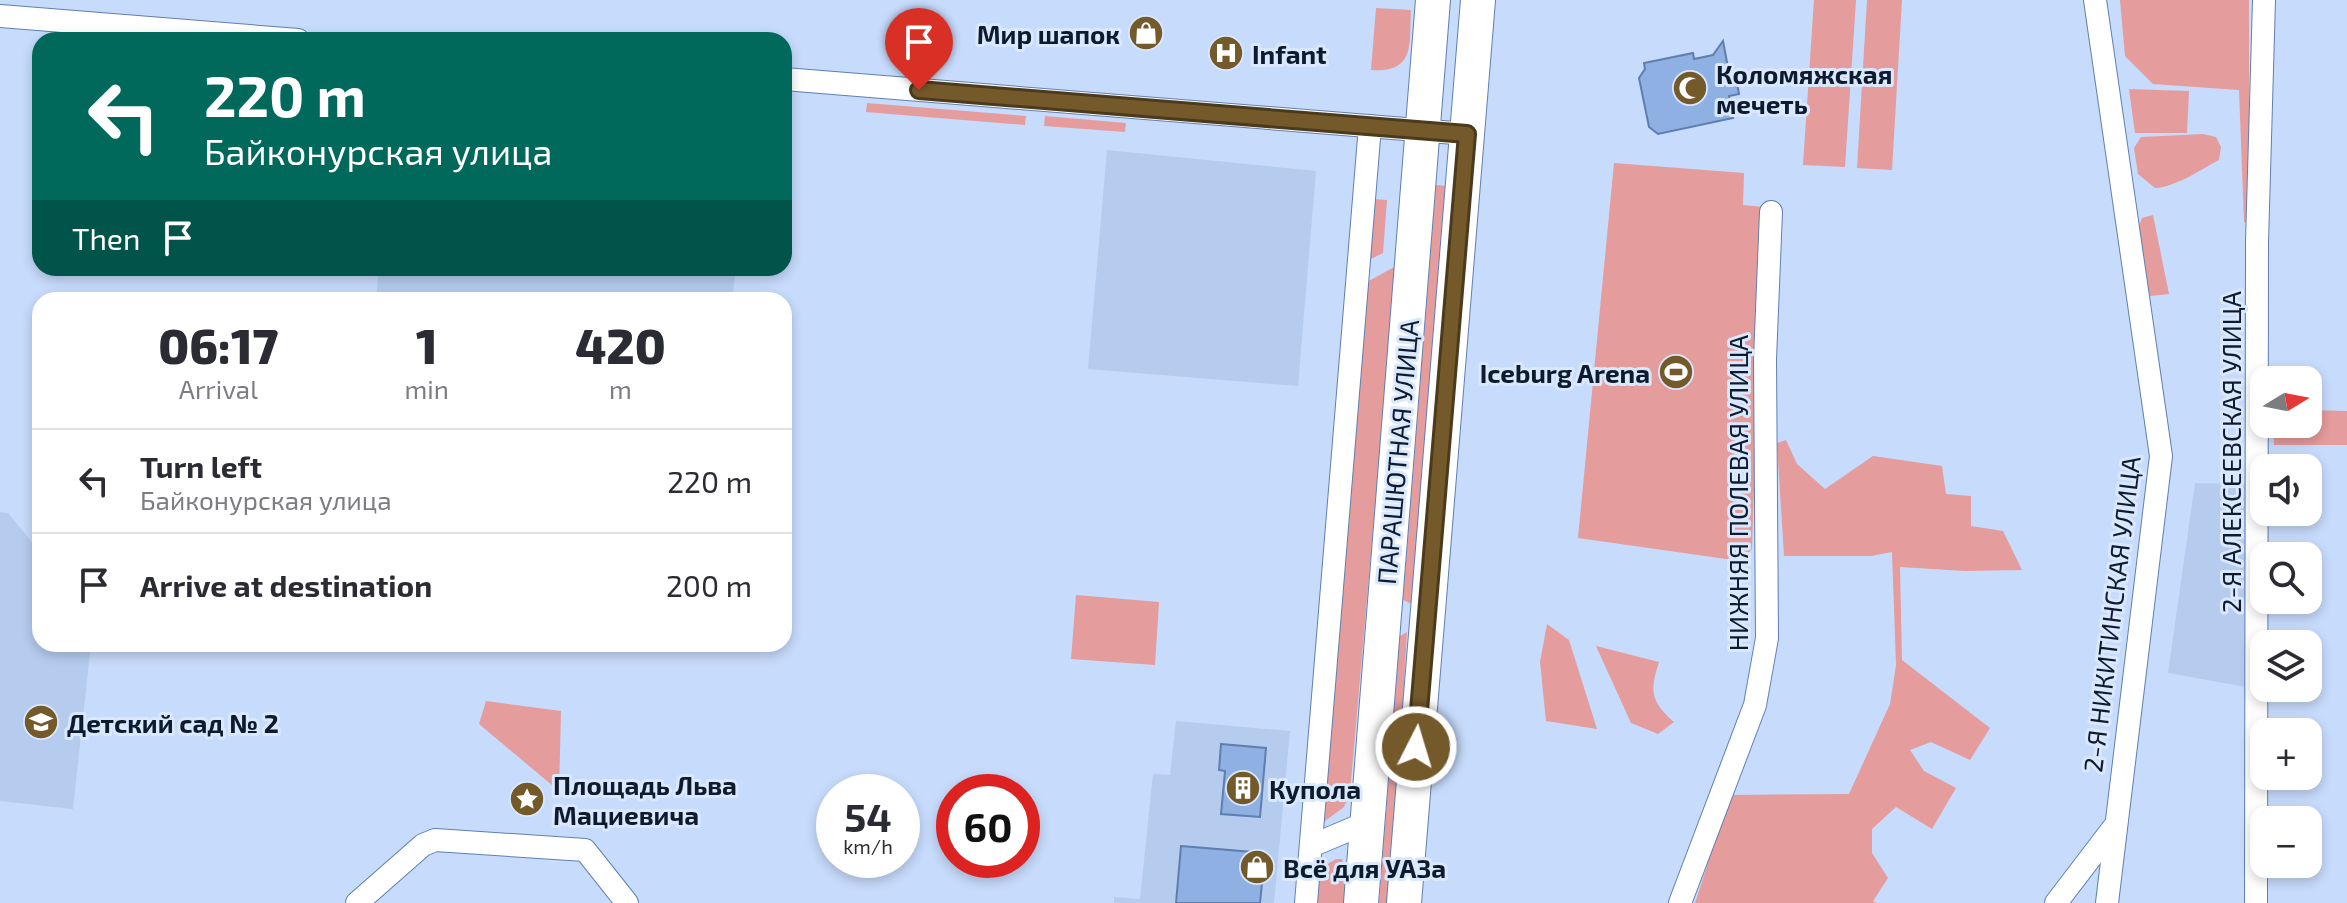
<!DOCTYPE html>
<meta charset="utf-8">
<style>
body{margin:0;font-family:"Exo 2",sans-serif;background:#f2f2f3;color:#2b2b33;height:100vh;display:flex;flex-direction:column;font-size:30px;white-space:nowrap}
*{box-sizing:border-box;margin:0}
p{font-size:26px;color:#7c7c81}
.icon{flex:none;width:44px;height:44px;fill:none;stroke:currentColor;stroke-width:2;stroke-linecap:round;stroke-linejoin:round}
.map{position:relative;flex:1;overflow:hidden}
.details{position:absolute;left:32px;top:292px;width:760px;height:360px;display:flex;flex-direction:column;background:#fff;border-radius:24px;box-shadow:0 4px 12px #0003}
.details>*{flex:none}
.guide{position:absolute;left:32px;top:32px;width:760px;height:244px;border-radius:24px;box-shadow:0 4px 12px #0003;background:#00695c;color:#fff;overflow:hidden}
.needle{width:52px;rotate:80deg}
.tools{position:absolute;left:2250px;top:366px;display:grid;gap:16px}
.tools a{display:grid;place-items:center;width:72px;height:72px;border-radius:16px;background:#fff;box-shadow:0 4px 12px #0003;font-size:40px}
.speed{position:absolute;left:816px;top:774px;display:flex;gap:16px;font-size:40px;font-weight:700;text-align:center}
.speed>*{display:grid;place-content:center;width:104px;height:104px;border-radius:50%;background:#fff;box-shadow:0 4px 12px #0003;line-height:1}
.speed small{font-size:20px;font-weight:400}
.speed .limit{border:12px solid #d22;background:#fff;color:#111}
.pin{position:absolute;display:grid;place-items:center;width:68px;height:68px;color:#fff;margin:-82px -34px;border-radius:50% 50% 50% 0;rotate:-45deg;box-shadow:0 0 8px #0007}
.pin .icon{rotate:45deg}
.me{position:absolute;width:88px;margin:-44px;rotate:5deg;stroke-linejoin:round;filter:drop-shadow(0 0 6px #0008)}
.turn{display:flex;align-items:center;gap:28px;height:168px;padding:0 40px;font-size:36px}
.turn .icon{width:104px;height:104px;stroke-width:2.5}
.turn b{display:block;font-size:56px;line-height:68px}
.then{display:flex;align-items:center;height:76px;padding:0 40px;background:#0003;gap:16px;font-size:30px}
.eta{display:flex;justify-content:space-evenly;align-items:center;height:136px;text-align:center}
.eta b{font-size:48px;font-weight:800;line-height:56px}
ul{padding:0;list-style:none}
li{display:flex;align-items:center;gap:24px;height:104px;padding:0 40px;border-top:2px solid #e1e1e2}
li div{flex:1}
li b{display:block;font-size:30px}
li em{font-style:normal}
.map>svg:first-child{display:block}
</style>
<div class="map">
<svg width="2347" height="903" viewBox="0 0 2347 903">
<rect width="100%" height="100%" fill="#c7dbfc"/>
<g fill="#b5ccef">
<path d="M1107,150L1316,171L1298,386L1088,369Z"/>
<path d="M379,268H736L732,300H376Z"/>
<path d="M2195,483L2247,484L2246,687L2168,673Z"/>
<path d="M0,512L8,513L40,552V644H91L73,809L0,801Z"/>
<path d="M1176,721L1290,731L1274,903H1114V897L1140,899L1153,774L1170,775Z"/>
</g>
<g fill="#e59c9c">
<path d="M1814,0H1856L1845,167L1803,165Z"/>
<path d="M1867,0H1902L1892,170L1857,168Z"/>
<path d="M2120,0H2249V223L2244,222L2239,90L2153,84L2125,56Z"/>
<path d="M1376,8L1411,10C1409,44 1416,73 1371,70Z"/>
<path d="M2129,89L2189,91L2187,133H2135Z"/>
<path d="M867,103L1026,116L1025,125L866,112Z"/>
<path d="M1045,116L1126,123L1125,132L1044,126Z"/>
<path d="M2203,134L2216,137L2221,147L2219,160C2200,170 2176,187 2155,188L2138,174L2134,148L2141,137Z"/>
<path d="M1614,163L1744,173L1743,205L1763,207L1752,549L1740,561L1578,538Z"/>
<path d="M1436,185L1448,186L1412,604L1403,600Z"/>
<path d="M1374,199L1387,200L1383,253L1369,260Z"/>
<path d="M2153,215L2169,294L2150,296L2136,234L2142,218Z"/>
<path d="M1396,266L1350,793L1344,807L1325,821L1321,819L1367,282Z"/>
<path d="M2308,410L2347,411V445H2274L2273,424H2308Z"/>
<path d="M1786,440L1797,464L1825,489L1873,456L1942,466L1946,494L1971,496V526L2003,531L2022,570L1965,571L1900,567L1902,660L1990,728L1970,760L1931,742L1910,750L1924,771L1956,788L1932,829L1896,807L1872,829V853L1888,878L1873,901L1876,903H1695L1730,795L1849,794L1890,704L1896,665L1892,552L1871,556H1784L1777,443Z"/>
<path d="M1076,595L1159,602L1155,665L1071,659Z"/>
<path d="M1547,624L1569,640L1597,729L1546,721L1540,662Z"/>
<path d="M1407,632L1391,903H1379L1400,636Z"/>
<path d="M1596,646L1659,662C1650,690 1650,701 1674,722L1658,734L1631,723Z"/>
<path d="M486,701L561,711L559,791L479,724Z"/>
<path d="M1336,859H1342L1347,876L1345,903H1312L1316,871Z"/>
</g>
<g fill="#8fb0e3" stroke="#5e7eae" stroke-width="2">
<path d="M1723,41L1729,73L1735,72L1739,94L1729,96L1733,118L1658,134L1649,127L1639,78L1645,69L1644,63L1693,53L1694,59L1713,55Z"/>
<path d="M1221,744L1266,748L1260,817L1221,814L1225,771L1219,770Z"/>
<path d="M1181,846L1265,853L1260,903H1176Z"/>
</g>
<g fill="none" stroke-linecap="round" stroke-linejoin="round">
<g stroke="#607fb0" stroke-width="24">
<g id="street">
<path d="M2095,0L2161,456L2107,903"/>
<path d="M0,16L298,40"/>
<path d="M784,79L1467,134"/>
<path d="M1311,846L1368,822"/>
<path d="M357,903L423,845L435,840L585,850L627,903"/>
<path d="M1306,903L1370,126"/>
<path d="M1680,903L1755,705L1767,638L1765,359L1771,212"/>
<path d="M2056,903L2114,827"/>
<path d="M2256,903L2257,242L2264,0"/>
</g>
</g>
<g stroke="#607fb0" stroke-width="36">
<g id="primary">
<path d="M1361,903L1433,0"/>
<path d="M1404,903L1478,0"/>
</g>
</g>
<use href="#street" stroke="#fff" stroke-width="22"/>
<use href="#primary" stroke="#fff" stroke-width="34"/>
</g>
<g fill="none" stroke-linecap="round" stroke-linejoin="round">
<g stroke="#4b3a1c" stroke-width="20">
<path id="route" d="M919,90L1467,134L1416,747"/>
</g>
<use href="#route" stroke="#74592b" stroke-width="14"/>
</g>
<defs>
<g id="shop-disc" transform="scale(1.8)"><circle r="9.5" fill="#74592b" stroke="#dae8fe"/><path d="M-5-2.5h2.3a2.7 3.5 0 0 1 5.4 0H5L5.5 6h-11ZM-1.5-2.5h3a1.5 2.3 0 0 0-3 0Z" fill="#fff"/></g>
<g id="hospital-disc" transform="scale(1.8)"><circle r="9.5" fill="#74592b" stroke="#dae8fe"/><path d="M-5-5h3v3.5h4V-5h3V5h-3V1.5h-4V5h-3Z" fill="#fff"/></g>
<g id="mosque-disc" transform="scale(1.8)"><circle r="9.5" fill="#74592b" stroke="#dae8fe"/><path d="M3.5-4.9A6 6 0 1 0 3.5 4.9A5 5 0 1 1 3.5-4.9Z" fill="#fff"/></g>
<g id="stadium-disc" transform="scale(1.8)"><circle r="9.5" fill="#74592b" stroke="#dae8fe"/><path d="M0-5a6.5 5 0 1 0 0 10a6.5 5 0 1 0 0-10ZM-3.5-1.8h7v3.6h-7Z" fill="#fff"/></g>
<g id="school-disc" transform="scale(1.8)"><circle r="9.5" fill="#74592b" stroke="#dae8fe"/><path d="M0-5L7-2L0 1L-7-2ZM-4 1L0 2.5L4 1V4Q0 6-4 4Z" fill="#fff"/></g>
<g id="building-disc" transform="scale(1.8)"><circle r="9.5" fill="#74592b" stroke="#dae8fe"/><path d="M-4-6H4V6H1V3H-1V6H-4ZM-2.5-4.3h1.7v1.8h-1.7ZM.8-4.3h1.7v1.8H.8ZM-2.5-1h1.7V.8h-1.7ZM.8-1h1.7V.8H.8Z" fill="#fff"/></g>
<g id="sight-disc" transform="scale(1.8)"><circle r="9.5" fill="#74592b" stroke="#dae8fe"/><path d="M0-6L1.8-2.2L6-1.7L2.9 1.2L3.7 5.4L0 3.3L-3.7 5.4L-2.9 1.2L-6-1.7L-1.8-2.2Z" fill="#fff"/></g>
</defs>
<g fill-rule="evenodd">
<use href="#shop-disc" x="1146" y="33"/>
<use href="#hospital-disc" x="1226" y="53"/>
<use href="#mosque-disc" x="1690" y="88"/>
<use href="#stadium-disc" x="1676" y="372"/>
<use href="#school-disc" x="41" y="722"/>
<use href="#building-disc" x="1243" y="788"/>
<use href="#sight-disc" x="527" y="799"/>
<use href="#shop-disc" x="1257" y="867"/>
</g>
<g text-anchor="middle" dominant-baseline="central" stroke-width="6" stroke-linejoin="round" paint-order="stroke">
<g font-size="26" font-weight="bold" fill="#0e1a2d" stroke="#dae8fe" text-anchor="start">
<text x="1120" y="33" text-anchor="end">Мир шапок</text>
<text x="1252" y="53">Infant</text>
<text x="1716" y="73">Коломяжская<tspan x="1716" dy="30">мечеть</tspan></text>
<text x="1650" y="372" text-anchor="end">Iceburg Arena</text>
<text x="67" y="722">Детский сад № 2</text>
<text x="553" y="784">Площадь Льва<tspan x="553" dy="30">Мациевича</tspan></text>
<text x="1269" y="788">Купола</text>
<text x="1283" y="867">Всё для УАЗа</text>
</g>
<g font-size="26" fill="#0e1a2d" stroke="#dae8fe">
<text transform="translate(1397 452) rotate(-85)">ПАРАШЮТНАЯ УЛИЦА</text>
<text transform="translate(2230 452) rotate(-90)">2-Я АЛЕКСЕЕВСКАЯ УЛИЦА</text>
<text transform="translate(1737 493) rotate(-90)">НИЖНЯЯ ПОЛЕВАЯ УЛИЦА</text>
<text transform="translate(2111 614) rotate(-83)">2-Я НИКИТИНСКАЯ УЛИЦА</text>
</g>
</g>
</svg>
<div class="tools">
<a><svg class="needle" viewBox="-14 -14 28 28"><path d="M0-13l5 13h-10z" fill="#e53935"/><path d="M0 13l5-13h-10z" fill="#7c7c81"/></svg></a>
<a><svg class="icon" aria-label="sound" viewBox="0 0 24 24"><path d="M4 9h4l5-4v14l-5-4H4zM17 9q2 3 0 6"/></svg></a>
<a><svg class="icon" aria-label="search" viewBox="0 0 24 24"><circle cx="10" cy="10" r="6"/><path d="M15 15l6 6"/></svg></a>
<a><svg class="icon" aria-label="layers" viewBox="0 0 24 24"><path d="M12 4l9 5-9 5-9-5zM3 14l9 5 9-5"/></svg></a>
<a>+</a>
<a>−</a>
</div>
<div class="speed"><div>54<small>km/h</small></div><div class="limit">60</div></div>
<div class="pin" style="left:919px;top:90px;background:#d93025"><svg class="icon" aria-label="arrive" viewBox="0 0 24 24"><path d="M6 21V4h12l-3 4 3 4H6"/></svg></div>
<svg class="me" style="left:1416px;top:747px" viewBox="-20 -20 40 40"><circle r="17" fill="#74592b" stroke="#fff" stroke-width="3"/><path d="M0-11L8 9 0 5-8 9z" fill="#fff"/></svg>
<div class="guide">
<div class="turn"><svg class="icon" aria-label="left" viewBox="0 0 24 24"><path d="M17 20v-9H6M10 6l-5 5 5 5"/></svg><div><b>220 m</b>Байконурская улица</div></div>
<div class="then">Then<svg class="icon" aria-label="arrive" viewBox="0 0 24 24"><path d="M6 21V4h12l-3 4 3 4H6"/></svg></div>
</div>
<section class="details">
<div class="eta">
<div><b>06:17</b><p>Arrival</p></div>
<div><b>1</b><p>min</p></div>
<div><b>420</b><p>m</p></div>
</div>
<ul>
<li><svg class="icon" aria-label="left" viewBox="0 0 24 24"><path d="M17 20v-9H6M10 6l-5 5 5 5"/></svg><div><b>Turn left</b><p>Байконурская улица</p></div><em>220 m</em></li>
<li><svg class="icon" aria-label="arrive" viewBox="0 0 24 24"><path d="M6 21V4h12l-3 4 3 4H6"/></svg><div><b>Arrive at destination</b></div><em>200 m</em></li>
</ul>
</section>
</div>
